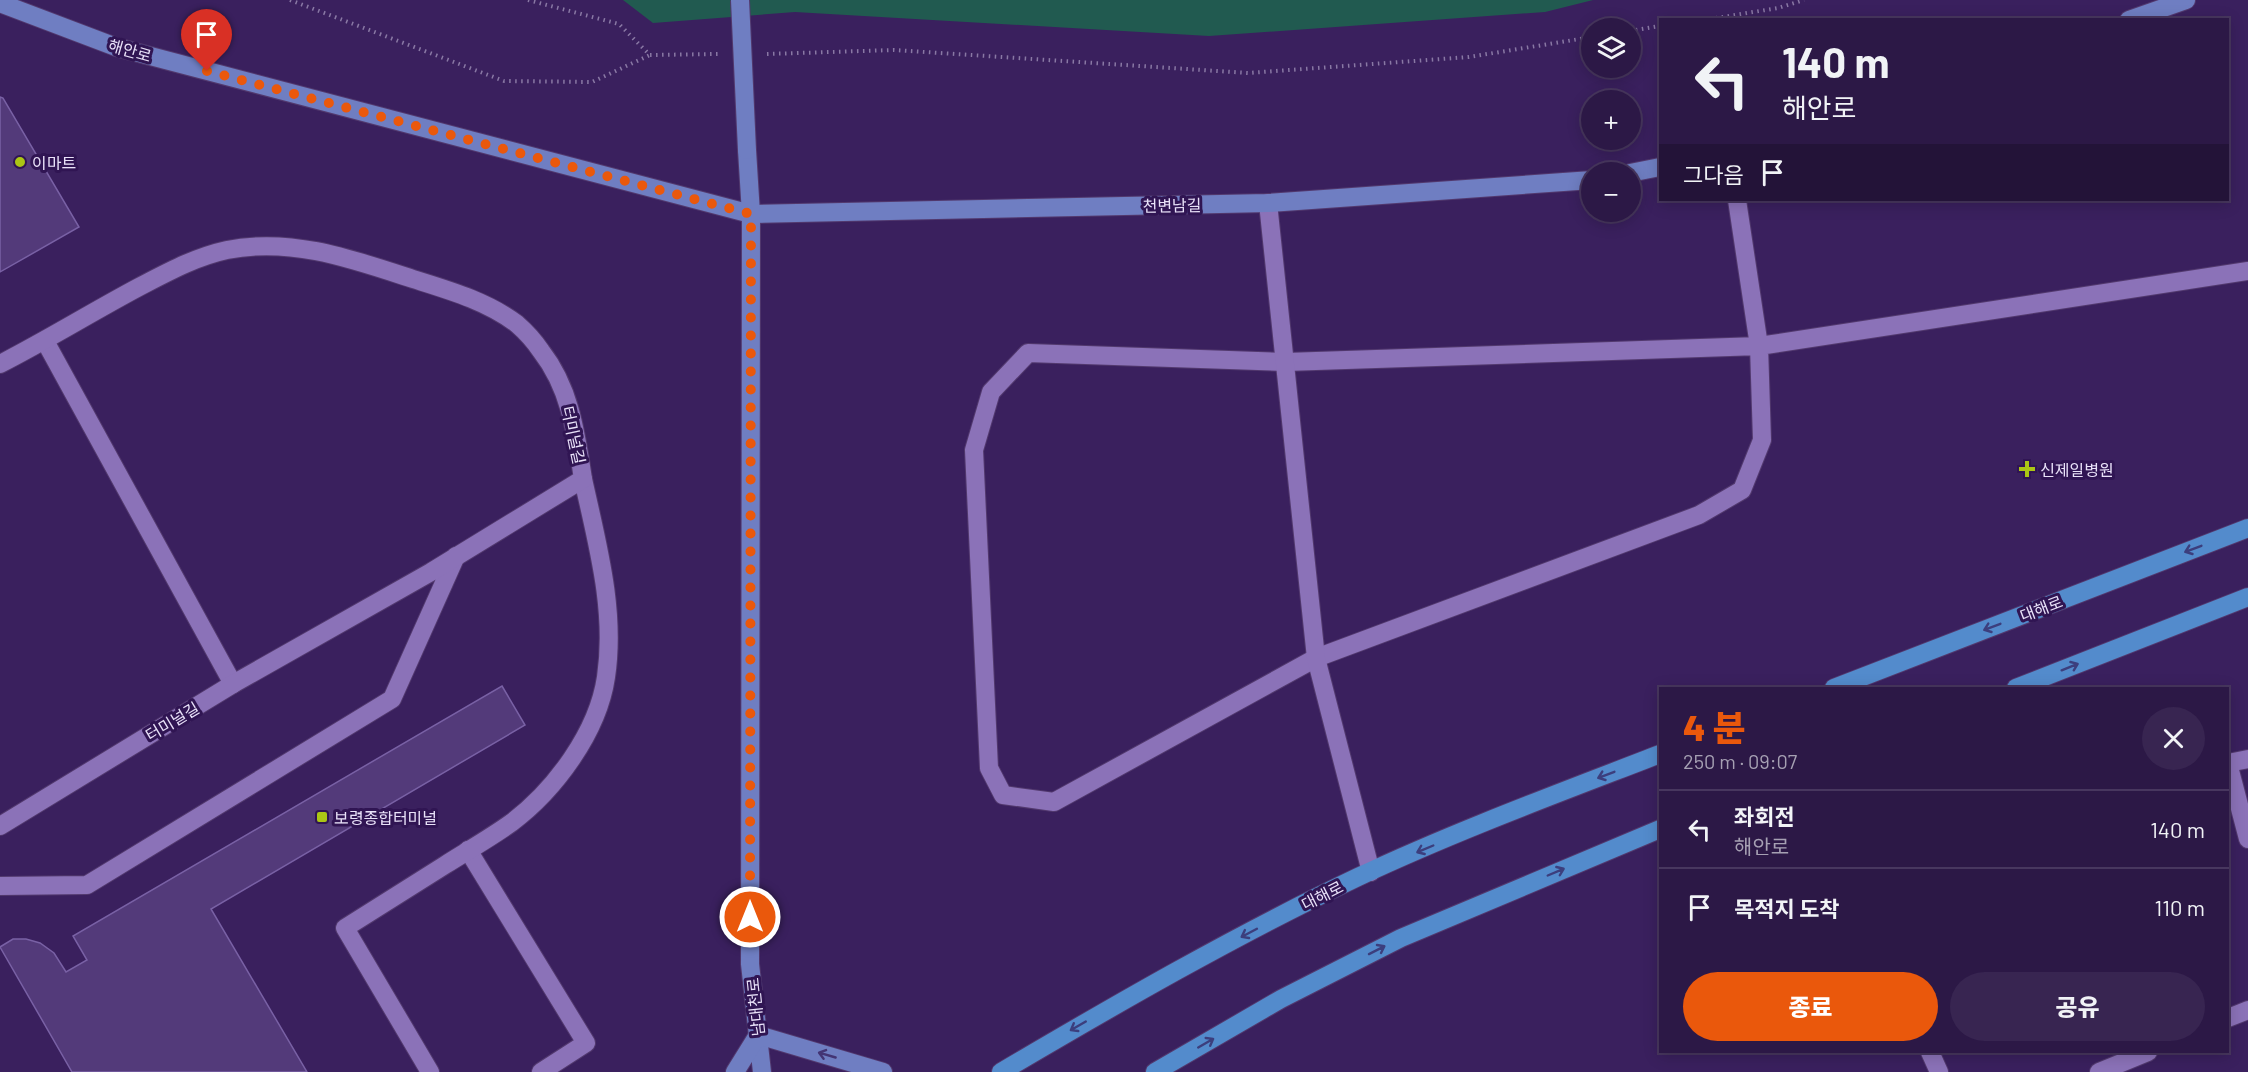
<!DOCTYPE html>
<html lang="ko">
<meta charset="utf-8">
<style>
body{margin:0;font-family:Barlow,"Noto Sans KR",sans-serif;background:#382551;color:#f1f3f6;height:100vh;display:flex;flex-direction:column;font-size:22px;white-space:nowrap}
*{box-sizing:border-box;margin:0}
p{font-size:20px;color:#a6a0b3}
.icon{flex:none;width:33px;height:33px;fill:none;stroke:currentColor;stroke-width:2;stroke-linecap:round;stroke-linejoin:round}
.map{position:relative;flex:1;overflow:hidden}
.sheet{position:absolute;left:1659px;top:687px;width:570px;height:366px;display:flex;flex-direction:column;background:#2c1846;border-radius:0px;box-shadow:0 3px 15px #0003,0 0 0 2px #48375f}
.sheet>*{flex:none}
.top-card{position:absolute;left:1659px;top:18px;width:570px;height:183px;border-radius:0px;box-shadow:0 3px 15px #0003,0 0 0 2px #48375f;background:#2c1846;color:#f1f3f6;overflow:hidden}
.tools{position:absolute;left:1581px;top:18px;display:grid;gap:12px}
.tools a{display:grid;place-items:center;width:60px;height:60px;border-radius:50%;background:#2c1846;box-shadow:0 3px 15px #0003,0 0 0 2px #48375f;font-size:30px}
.pin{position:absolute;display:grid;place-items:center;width:51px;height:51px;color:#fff;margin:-62px -26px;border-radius:50% 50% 50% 0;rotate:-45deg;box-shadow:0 0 6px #0007}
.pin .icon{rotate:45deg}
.me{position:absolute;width:66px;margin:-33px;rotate:0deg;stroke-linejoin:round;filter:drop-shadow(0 0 4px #0008)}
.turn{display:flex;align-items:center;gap:21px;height:126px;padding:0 24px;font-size:27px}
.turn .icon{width:78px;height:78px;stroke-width:2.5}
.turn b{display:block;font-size:42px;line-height:51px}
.then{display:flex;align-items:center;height:57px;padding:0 24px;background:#0003;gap:12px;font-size:22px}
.round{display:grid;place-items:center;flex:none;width:63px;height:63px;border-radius:32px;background:#382551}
.head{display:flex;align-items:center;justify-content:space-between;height:102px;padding:0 24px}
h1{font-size:36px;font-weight:800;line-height:45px;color:#ea580c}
.button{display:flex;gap:12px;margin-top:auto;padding:12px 24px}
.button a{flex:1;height:69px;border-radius:36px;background:#ea580c;color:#fff;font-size:24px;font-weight:800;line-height:69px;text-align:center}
.button a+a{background:#382551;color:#f1f3f6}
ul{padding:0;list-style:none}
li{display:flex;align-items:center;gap:18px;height:78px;padding:0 24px;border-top:2px solid #48375f}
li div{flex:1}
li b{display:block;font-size:22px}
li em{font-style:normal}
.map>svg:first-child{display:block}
</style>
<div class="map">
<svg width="2248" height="1072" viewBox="0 0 2248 1072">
<rect width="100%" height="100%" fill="#3a205e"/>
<path fill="#215a50" d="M623,0H1593L1545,12L1209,36L795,12L653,23Z"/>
<g fill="#533a7a" stroke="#7961a5" stroke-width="1.5">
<path d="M0,97L3,98L79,227L0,272Z"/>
<path d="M502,686L525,725L211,909L307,1072H72L0,947L13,939H26L40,943L54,953L66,972L87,960L73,936Z"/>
</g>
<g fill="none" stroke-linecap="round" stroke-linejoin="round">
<g stroke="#52396e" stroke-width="20">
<g id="lane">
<path d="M468,850L586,1043L541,1072"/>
<path d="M0,886L87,885L392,699L456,556"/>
<path d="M430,1072L345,928C378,907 412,886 445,865C467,851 490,838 511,823C555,790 598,732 606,677C616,610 597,543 583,479"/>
</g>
</g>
<g stroke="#52396e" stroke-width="20">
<g id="street">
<path d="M1737,200L1759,346L1762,440L1742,490L1699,515L1316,658L1054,802L1003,795L989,768L974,450L991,392L1028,353L1286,362L1759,346L2248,271"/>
<path d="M1268,203L1316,658L1371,872"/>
<path d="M45,341L233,684"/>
<path d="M0,364C47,340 92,312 139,287C168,272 195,257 227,250C291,237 352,259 413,279C448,290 487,301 517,324C525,331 535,342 541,351C570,388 576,433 583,479L431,572L233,684L0,826"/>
<path d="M2228,763L2248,839"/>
<path d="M2228,763L2248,759"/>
<path d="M2228,1018L2248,1010"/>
<path d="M1930,1052L1939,1072"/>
<path d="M2099,1072L2148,1052"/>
</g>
</g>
<g stroke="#52396e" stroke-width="20">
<g id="secondary">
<path d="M0,3L116,47L751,214L1268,203L1592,180"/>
<path d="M2129,20L2186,0"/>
<path d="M747,150L751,214L750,964L762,1072"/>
<path d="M1630,173L1660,167"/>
<path d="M735,1072L758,1035L883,1072"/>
</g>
</g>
<g stroke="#52396e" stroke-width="20">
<g id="primary">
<path d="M1834,688L2248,528"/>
<path d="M2016,688L2248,597"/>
<path d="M1001,1072C1118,1003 1236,935 1358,877C1456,831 1559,793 1660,754"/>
<path d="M1155,1072L1281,999L1401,938L1660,829"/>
</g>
</g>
<g stroke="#8978a4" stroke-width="4" stroke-dasharray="1.5 4.5" stroke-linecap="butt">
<path d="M290,0L504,81L592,82L650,55"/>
<path d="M528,0L619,24L650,55L718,54"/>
<path d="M1704,20L1778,8L1804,0"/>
<path d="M1630,31L1660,26"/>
<path d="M767,54L894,50L1248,73L1469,57L1592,37"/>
</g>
<use href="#lane" stroke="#8b72b8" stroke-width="18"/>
<use href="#street" stroke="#8b72b8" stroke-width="18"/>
<use href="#secondary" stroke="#6f7ec2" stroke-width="18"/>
<use href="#primary" stroke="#538bcc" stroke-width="18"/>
<g stroke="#52396e" stroke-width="20" stroke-linecap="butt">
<path id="secondary-bridge" d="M740,0L747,150"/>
</g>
<use href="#secondary-bridge" stroke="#6f7ec2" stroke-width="18"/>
</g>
<defs><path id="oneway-shaft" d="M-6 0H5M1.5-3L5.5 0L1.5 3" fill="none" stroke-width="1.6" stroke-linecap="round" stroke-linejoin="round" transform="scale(1.5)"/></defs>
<g stroke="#3c3e7d">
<use href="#oneway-shaft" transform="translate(2193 549) rotate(159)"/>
<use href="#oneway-shaft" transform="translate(1992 627) rotate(159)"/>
<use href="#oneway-shaft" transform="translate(2070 667) rotate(-22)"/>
<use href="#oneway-shaft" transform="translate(1606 775) rotate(159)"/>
<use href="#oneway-shaft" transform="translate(1425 849) rotate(157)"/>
<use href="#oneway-shaft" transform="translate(1556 872) rotate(-23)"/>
<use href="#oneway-shaft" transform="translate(1249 933) rotate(152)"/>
<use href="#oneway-shaft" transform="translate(1377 950) rotate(-27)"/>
<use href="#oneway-shaft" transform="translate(1078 1026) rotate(150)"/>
<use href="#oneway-shaft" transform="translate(1206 1043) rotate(-30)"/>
</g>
<use stroke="#433474" href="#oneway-shaft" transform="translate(827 1055) rotate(-164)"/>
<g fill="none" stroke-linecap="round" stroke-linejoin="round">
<path stroke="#ea580c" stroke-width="10" stroke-dasharray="0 18" d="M207,71L751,214L750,917"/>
</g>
<g fill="#abc615" stroke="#301553" stroke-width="2">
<circle cx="20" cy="162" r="6"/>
<path d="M2024 460h6v6h6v6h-6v6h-6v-6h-6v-6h6z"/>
<rect x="316" y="811" width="12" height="12" rx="3"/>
</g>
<g text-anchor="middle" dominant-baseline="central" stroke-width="6" stroke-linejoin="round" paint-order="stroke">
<g font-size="16" fill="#e9e2f9" stroke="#301553">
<text transform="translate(130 50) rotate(16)">해안로</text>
<text transform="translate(1172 205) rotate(-1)">천변남길</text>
<text transform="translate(574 435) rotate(78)">터미널길</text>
<text transform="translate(2041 608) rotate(-21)">대해로</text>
<text transform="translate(172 721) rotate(-31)">터미널길</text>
<text transform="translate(1322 895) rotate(-27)">대해로</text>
<text transform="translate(755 1007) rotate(-96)">남대천로</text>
</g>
<g font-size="16" fill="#e9e2f9" stroke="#301553" text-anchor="start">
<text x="32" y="162">이마트</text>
<text x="2040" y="469">신제일병원</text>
<text x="334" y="817">보령종합터미널</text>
</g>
</g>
</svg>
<div class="tools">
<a><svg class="icon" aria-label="layers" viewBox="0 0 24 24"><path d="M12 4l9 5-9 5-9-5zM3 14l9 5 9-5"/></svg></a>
<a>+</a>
<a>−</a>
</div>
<div class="pin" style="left:207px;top:71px;background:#d93025"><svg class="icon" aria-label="arrive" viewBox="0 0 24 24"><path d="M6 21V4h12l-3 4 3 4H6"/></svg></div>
<svg class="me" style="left:750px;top:917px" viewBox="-20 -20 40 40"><circle r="17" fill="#ea580c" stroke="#fff" stroke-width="3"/><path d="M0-11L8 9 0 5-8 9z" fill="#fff"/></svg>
<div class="top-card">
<div class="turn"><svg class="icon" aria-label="left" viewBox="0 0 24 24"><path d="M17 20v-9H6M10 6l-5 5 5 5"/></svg><div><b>140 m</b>해안로</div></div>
<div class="then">그다음<svg class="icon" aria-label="arrive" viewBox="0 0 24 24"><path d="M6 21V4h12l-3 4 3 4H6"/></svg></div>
</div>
<section class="sheet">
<div class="head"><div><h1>4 분</h1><p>250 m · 09:07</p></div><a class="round"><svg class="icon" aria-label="close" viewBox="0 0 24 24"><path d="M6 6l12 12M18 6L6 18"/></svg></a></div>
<ul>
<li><svg class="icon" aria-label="left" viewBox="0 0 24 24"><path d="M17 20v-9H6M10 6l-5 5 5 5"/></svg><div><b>좌회전</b><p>해안로</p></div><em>140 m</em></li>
<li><svg class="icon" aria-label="arrive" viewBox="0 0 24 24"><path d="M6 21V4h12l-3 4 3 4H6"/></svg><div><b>목적지 도착</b></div><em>110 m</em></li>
</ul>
<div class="button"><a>종료</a><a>공유</a></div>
</section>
</div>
